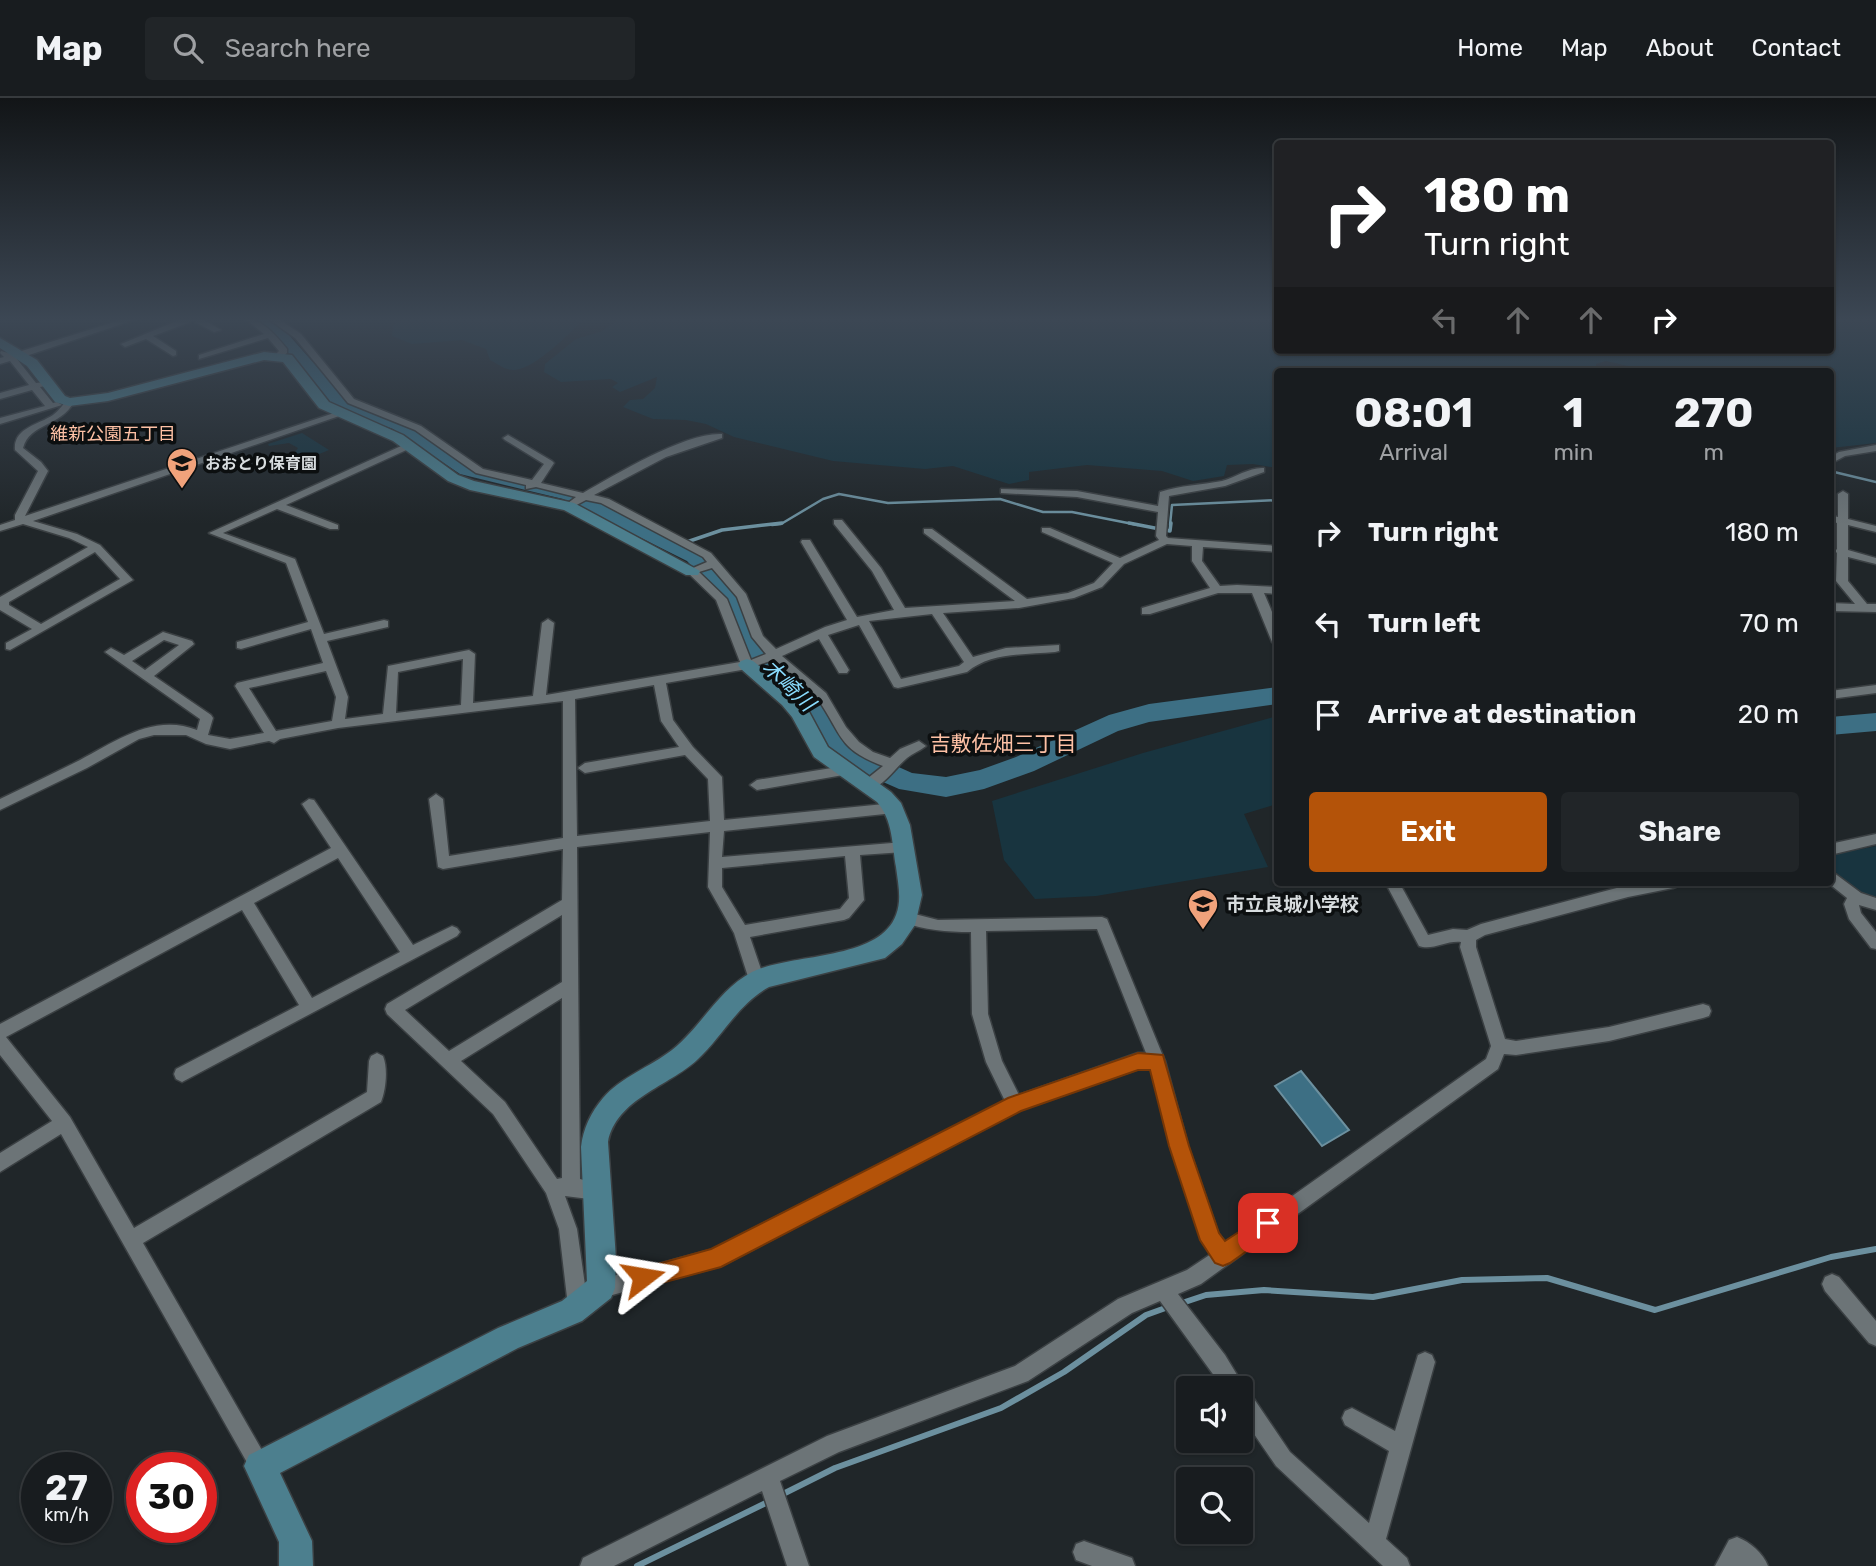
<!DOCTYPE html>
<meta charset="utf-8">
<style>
body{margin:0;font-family:Rubik,"Noto Sans JP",sans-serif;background:#212528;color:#f1f3f6;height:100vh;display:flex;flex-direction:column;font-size:26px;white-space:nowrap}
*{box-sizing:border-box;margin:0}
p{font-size:23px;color:#9fa1a4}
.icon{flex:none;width:38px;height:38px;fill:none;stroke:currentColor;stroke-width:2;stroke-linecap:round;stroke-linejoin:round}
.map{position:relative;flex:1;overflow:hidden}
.side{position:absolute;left:1274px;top:270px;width:560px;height:518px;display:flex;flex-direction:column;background:#181c1f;border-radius:7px;box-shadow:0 2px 5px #0004,0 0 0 2px #363a3d}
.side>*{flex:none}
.banner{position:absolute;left:1274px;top:42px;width:560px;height:214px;border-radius:7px;box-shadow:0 2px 5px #0004,0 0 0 2px #363a3d;background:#202124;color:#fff;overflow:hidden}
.fabs{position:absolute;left:1176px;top:1278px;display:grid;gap:14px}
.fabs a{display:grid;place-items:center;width:77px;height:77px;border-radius:7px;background:#181c1f;box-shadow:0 2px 5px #0004,0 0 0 2px #363a3d;font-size:35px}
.speed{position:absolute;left:21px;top:1354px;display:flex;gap:14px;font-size:35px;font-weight:700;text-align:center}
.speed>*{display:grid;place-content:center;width:91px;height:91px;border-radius:50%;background:#181c1f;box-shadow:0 2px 5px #0004,0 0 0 2px #363a3d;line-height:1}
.speed small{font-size:18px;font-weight:400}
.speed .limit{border:10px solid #d22;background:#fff;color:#111}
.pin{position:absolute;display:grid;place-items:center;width:60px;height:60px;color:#fff;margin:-30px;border-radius:14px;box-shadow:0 4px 10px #0006}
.me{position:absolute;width:77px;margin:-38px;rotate:76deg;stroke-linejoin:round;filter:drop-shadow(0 0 5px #0008)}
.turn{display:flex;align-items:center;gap:24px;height:147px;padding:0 35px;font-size:32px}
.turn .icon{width:91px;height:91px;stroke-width:2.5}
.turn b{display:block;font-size:49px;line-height:60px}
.lanes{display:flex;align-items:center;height:66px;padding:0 35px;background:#0003;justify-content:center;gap:35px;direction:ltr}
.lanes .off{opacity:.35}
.eta{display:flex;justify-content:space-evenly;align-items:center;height:119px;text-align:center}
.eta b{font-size:42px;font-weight:700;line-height:49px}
.action{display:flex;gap:14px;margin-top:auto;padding:14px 35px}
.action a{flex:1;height:80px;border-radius:7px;background:#b45309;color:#fff;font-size:28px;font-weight:700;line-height:80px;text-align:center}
.action a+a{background:#212528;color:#f1f3f6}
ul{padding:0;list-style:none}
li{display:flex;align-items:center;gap:21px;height:91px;padding:0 35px}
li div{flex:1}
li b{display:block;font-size:26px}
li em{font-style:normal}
header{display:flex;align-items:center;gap:42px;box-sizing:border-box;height:98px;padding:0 35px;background:#181c1f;border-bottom:2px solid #363a3d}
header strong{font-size:33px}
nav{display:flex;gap:38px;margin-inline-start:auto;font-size:24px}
.search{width:490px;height:63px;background:#212528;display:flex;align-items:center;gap:18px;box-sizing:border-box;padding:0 24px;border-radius:7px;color:#9fa1a4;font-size:26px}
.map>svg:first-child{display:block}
</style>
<header>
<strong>Map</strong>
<div class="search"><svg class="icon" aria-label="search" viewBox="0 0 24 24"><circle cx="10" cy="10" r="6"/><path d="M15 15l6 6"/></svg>Search here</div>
<nav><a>Home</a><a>Map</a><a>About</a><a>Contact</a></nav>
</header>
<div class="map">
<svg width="1876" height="1468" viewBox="0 0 1876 1468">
<rect width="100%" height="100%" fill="#202629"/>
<g fill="#18343f">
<path d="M410,220H585C570,235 536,270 515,272C506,273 498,266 490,262L486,251L462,242L412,246L392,238L393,227Z"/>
<path d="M621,220H1277L1278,252H1830L1831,220H1876V345L1831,350L1830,273H1650L1606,263L1596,266V273H1278L1277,370L1253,366L1227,367L1224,378L1193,383L1162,373L1087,367L1029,374V382L1009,386L953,368L925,371L833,363L734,339L706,326L686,322L653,321L623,309L630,302L643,301L655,290L657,279L620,294L612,289L618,285L611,281L561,284L544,274L545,266L576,241L600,234Z"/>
<path d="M302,335L329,352L302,363L293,357L298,350L289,345L269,348L268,346Z"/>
<path d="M1277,618V706L1244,716L1268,769L1096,798L1035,801L1004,762L992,703L1143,655Z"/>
<path d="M1876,748V802L1850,789L1831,769V757Z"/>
</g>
<path fill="#3d6f84" stroke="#6c909f" stroke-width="2" d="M1301,973L1349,1032L1322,1048L1275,988Z"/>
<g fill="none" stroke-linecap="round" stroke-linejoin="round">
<g stroke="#6c909f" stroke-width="2.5">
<path d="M1830,373L1876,384"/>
<path d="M772,427L781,426L823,401L839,396L888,405L1000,401L1043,414H1072L1138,427"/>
<path d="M1170,427L1172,407L1278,402"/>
</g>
<g stroke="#6c909f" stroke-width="3.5">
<path d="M1129,425L1170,433L1171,425"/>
<path d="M675,448L722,432L782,425"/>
</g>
<g stroke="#6c909f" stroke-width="6">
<path d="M1179,1206L1206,1197L1264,1192L1373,1199L1462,1182L1547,1180L1655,1212L1831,1159L1876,1151"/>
<path d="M781,1397L835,1370L1001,1310L1064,1274L1146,1217L1171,1208"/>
<path d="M637,1468L770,1403"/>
</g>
<g fill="#3d6f84" fill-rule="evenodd">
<path d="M253,220H271L279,226L335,289L351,303L406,323L474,368L577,393L703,453L744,500L766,551L817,592L849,639L883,662L912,675L946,679L980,672L1016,659L1109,617L1149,606L1278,589V606L1149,624L1118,633L1034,673L984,691L946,699L899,691L865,676L831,653L799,604L748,561L723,502L687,463L563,401L460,376L393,331L338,311L322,297L278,244Z"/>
<path d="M1876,615V633L1830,637V619Z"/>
</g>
<g stroke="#3b4043" stroke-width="3">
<g id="street">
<path d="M127,220H140L17,261L36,285L45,284V288L40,289L53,305L57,304L62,307L0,326V320L45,308L32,292L0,301V295L29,287L10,263L0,266V260L4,259L0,255L1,253L12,256Z"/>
<path d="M184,220H201L221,232L214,234L193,223L153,238L176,253V257L173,258L146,241L125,249L121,246Z"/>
<path d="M244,220C262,220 276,238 287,251V255L282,259H276L275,257L279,253L268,240L199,261V257L264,236Z"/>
<path d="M267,220H277L301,236L354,301L421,328L483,371L532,382L544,366L505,342L503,340L508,337L552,363L554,365L541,385L583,395C616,376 686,334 722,336V340L666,359L594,397L609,401L711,455L746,496L763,538L776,551L825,529L847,522L801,444L802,442H810L857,519L894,512L872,473L834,426V422H842L881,470L905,510L1015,503L924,435V431H932L1027,501L1068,495L1094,485L1113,465L1042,434V430H1050L1120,460L1159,442L1156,438L1158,414L1077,399L1001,395V391L1077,393L1158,408L1160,394C1181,387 1201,387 1222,383C1236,379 1250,369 1264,370V374L1225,388L1169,398L1166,438L1168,440L1278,448V454L1203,449L1202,463L1220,488L1237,487L1278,489V496L1264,495L1278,528V548L1272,544L1252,495H1218L1150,516H1142V510L1210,490L1192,463V448L1167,446L1124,466L1102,489L1074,500L1019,510L943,515L973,559L1006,550L1059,547V553L1055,554C1025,557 991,554 967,574L898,590L894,589L859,527L828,537L849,572L847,575H839L819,541L782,558L826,595L846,629L859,644L873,654L890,660L900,651L919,643L926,648C920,653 913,655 907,660C894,671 885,687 868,693L863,692L861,688L863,684L883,668C838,651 843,638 819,603C808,587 787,575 773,562L747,571L666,585L673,622L693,649L722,679L724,722L894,705L901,710L894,715L724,733L722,759L904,744L909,745L911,749L909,753L904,754L860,757L864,802L849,820L844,822L750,839L765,883L763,888L757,890L751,888L734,835L708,789L710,734L577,749L580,1081L603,1087L606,1093L603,1099L597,1102L565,1098L577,1131L588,1208L585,1215L578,1218L571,1215L568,1208L559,1131L546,1095L493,1016L387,916L385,911L387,906L562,802L563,751L443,771L438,769L429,701L436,696L443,701L449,758L563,740V603L338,630L280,641L274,645L269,643L230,651L206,646L186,637H154L139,641L87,670L0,712V701C25,689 50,677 74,665C112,646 152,614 197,632L200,621L105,554L111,550L124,557L163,534L192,543L194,546L154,578L211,617L213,620L208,637L230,641L264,635L235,588L237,585L323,565L311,531L241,551L237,550V544L308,524L286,465L209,435L410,344L415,347L413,349L286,407L338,427V431H330L277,411L223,435L295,461L324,536L384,522L388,523V529L327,543L348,599L345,621L383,616L388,568L469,552L475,556L473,605L533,598L542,525L548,521L554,525L546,597L740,564L716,502L686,473L707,464L703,459L601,405L586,402L569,411L564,408L576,399L536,389L526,391V387L476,375L415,332L348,305L295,240ZM712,470L737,499L752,539L766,556L751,562L727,501L699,474ZM932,516L964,564L959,568L901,581L869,523ZM164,542L179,547L145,572L132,563ZM463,561L461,607L396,615L398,574ZM326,573L336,599L332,623L276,633L249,590ZM654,587L661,623L679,649L585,665L578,670L585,675L685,657L708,681L710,723L577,738L575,601ZM845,758L849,800L840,811L745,827L722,789V770ZM562,817V884L449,953L405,912ZM562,900V1080L557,1081L505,1004L461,963Z"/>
<path d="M69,301L74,304C60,329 30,325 23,350L41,364L48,373L25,418L337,314L345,316L33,423L77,436L100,447L133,482L10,552L6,551V545L32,531L0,512V499L88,449L69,440L23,426L0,433V427L15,422V417L38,373L15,352C13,330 38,327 53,317C60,312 63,305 69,301ZM95,454L120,481L41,526L9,507V504Z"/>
<path d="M1876,347V353L1845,358L1830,366V359L1839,354Z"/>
<path d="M1843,393L1848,396V421L1876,428V434L1848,427V452L1876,460V466L1848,459V483L1867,506H1876V514L1830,513V505L1855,506L1836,483L1837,455L1835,453L1837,451V425L1830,423V417L1838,419V396Z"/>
<path d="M1876,587V595L1830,601V593Z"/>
<path d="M844,668L851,673L849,676L757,692L750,687L757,682Z"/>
<path d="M309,701L314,702L413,847L452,828L457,830L460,834L457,838L182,984L176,981L174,976L176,971L299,907L242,812L6,939L70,1019L134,1130L367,994L369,963L371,958L377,955L383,958C388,970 386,992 381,1004L143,1145L267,1361L271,1368L267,1375L260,1379L253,1375L61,1036L0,1074V1055L52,1023L0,957V926L331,750L302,706ZM338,760L400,854L312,900L254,805Z"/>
<path d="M1876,736V746L1830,757V746Z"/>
<path d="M1830,772L1861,795L1876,800V812L1859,807L1861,815L1876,834V851L1871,850L1849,821L1844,806L1847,800L1827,784H1830Z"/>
<path d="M1385,784H1399L1428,837L1453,831L1467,832L1481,826L1628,787L1644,784H1680L1678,788L1673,790L1628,799L1485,837L1476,842V849L1505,941L1516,943L1609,929L1703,906L1709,908L1711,913L1709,918L1703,920L1609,943L1516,957L1504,956L1498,971L1201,1186L1178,1196L1225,1257L1245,1290L1248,1292L1290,1354L1369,1425L1389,1353L1345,1327L1342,1320L1345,1313L1352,1310L1395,1333L1418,1257L1425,1254L1432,1257L1435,1264L1386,1441L1407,1460L1410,1468H1383L1276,1368L1241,1317V1290H1223L1160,1203L1132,1215L1028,1283L839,1354L780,1383L809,1468H787L762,1393L614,1468H580L583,1460L827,1338L1015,1268L1118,1201L1187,1172L1211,1156L1202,1141L1170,1048L1151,971H1138L1020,1012L721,1168L601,1200L594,1197L591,1190L594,1183L711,1152L1005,1003L986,964L972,916L971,834C946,834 925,832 902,824L900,820L902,816L907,814L938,822L1102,819L1107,821L1165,963L1188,1048L1218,1135L1226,1145L1486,961L1491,948L1460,849L1461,844C1447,842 1432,853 1419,848ZM1097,831L1146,955H1138L1019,997L1002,963L988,916L986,833Z"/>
<path d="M1832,1176L1839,1179L1876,1223V1248L1869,1245L1825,1193L1822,1186L1825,1179Z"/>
<path d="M1737,1439C1750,1444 1763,1455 1768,1468H1715L1729,1442Z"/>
<path d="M1084,1443L1132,1460L1135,1468H1092L1076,1462L1073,1454L1076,1446Z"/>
</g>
</g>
<g stroke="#3b4043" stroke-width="3">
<g id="secondary">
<path d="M0,240L37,262L65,298L70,300L108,295L264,254L292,257L329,304L403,337L458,377L474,383L574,405L700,473L698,477H686L564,412L470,392L448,383L393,343L319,310L283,264L264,262L108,303L69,308L55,304L27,268L0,250Z"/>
<path d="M747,561L753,563L796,597L807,610L828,649L891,694L901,705L910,727L922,797L915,827L902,846L885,860L769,889C737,907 723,938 697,962C669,988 616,1001 608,1044L616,1161L615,1190L611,1200L582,1223L518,1250L280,1375L312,1443L313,1468H279V1444L244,1368L249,1357L498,1230L562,1203L587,1183L581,1049C583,1031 591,1014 603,1000C621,979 650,969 672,952C702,928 718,892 752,874C791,855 879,863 896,817C902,802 898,785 896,769C892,747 893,722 877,704L814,659L792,619L782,607L741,571L738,567L741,563Z"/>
</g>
</g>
<use href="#street" fill="#6c7477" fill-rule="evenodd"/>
<use href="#secondary" fill="#4c7f8e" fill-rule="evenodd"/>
</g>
<linearGradient id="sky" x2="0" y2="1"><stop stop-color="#121517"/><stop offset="0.52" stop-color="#3c4754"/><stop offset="1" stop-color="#3c4754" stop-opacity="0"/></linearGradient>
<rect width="1876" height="426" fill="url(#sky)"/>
<path fill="#b45309" stroke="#753606" stroke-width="2" d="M1138,955L1163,957L1189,1048L1219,1135L1225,1143L1268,1115L1275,1118L1278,1125L1275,1133L1230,1165L1223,1168L1215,1165L1200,1142L1169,1048L1150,972H1138L1021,1013L721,1169L643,1190L636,1187L633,1179L636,1172L711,1151L1008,1000Z"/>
<defs>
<g id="school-pin" transform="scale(1.575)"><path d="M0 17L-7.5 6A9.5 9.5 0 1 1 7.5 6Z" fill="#f1a27b" stroke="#0c0f10"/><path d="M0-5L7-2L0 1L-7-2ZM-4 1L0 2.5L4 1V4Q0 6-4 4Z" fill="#111"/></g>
</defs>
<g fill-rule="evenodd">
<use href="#school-pin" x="182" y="365"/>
<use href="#school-pin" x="1203" y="806"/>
</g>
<g text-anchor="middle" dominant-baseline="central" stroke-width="7" stroke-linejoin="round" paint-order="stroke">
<g font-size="16" font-weight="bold" fill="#d8dddf" stroke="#0c0f10" text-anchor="start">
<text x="205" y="365">おおとり保育園</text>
</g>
<g font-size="18" fill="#fec1a5" stroke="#0c0f10">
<text x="113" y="336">維新公園五丁目</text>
</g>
<g font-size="19" font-weight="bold" fill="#d8dddf" stroke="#0c0f10" text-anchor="start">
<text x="1226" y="806">市立良城小学校</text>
</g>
<g font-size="21" font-style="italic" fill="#89dbfd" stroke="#0c0f10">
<text transform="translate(789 587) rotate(44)">木崎川</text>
</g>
<g font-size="21" fill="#fec1a5" stroke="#0c0f10">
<text x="1003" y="645">吉敷佐畑三丁目</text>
</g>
</g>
</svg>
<div class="fabs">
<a><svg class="icon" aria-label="sound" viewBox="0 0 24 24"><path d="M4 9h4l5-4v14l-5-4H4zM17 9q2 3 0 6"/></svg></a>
<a><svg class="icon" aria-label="search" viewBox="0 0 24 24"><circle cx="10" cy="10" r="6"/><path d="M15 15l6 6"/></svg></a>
</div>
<div class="speed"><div>27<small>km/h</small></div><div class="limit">30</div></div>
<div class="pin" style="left:1268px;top:1125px;background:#d93025"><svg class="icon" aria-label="arrive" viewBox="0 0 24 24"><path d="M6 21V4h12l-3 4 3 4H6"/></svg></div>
<svg class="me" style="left:643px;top:1179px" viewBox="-20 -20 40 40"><path d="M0-17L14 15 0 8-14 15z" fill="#b45309" stroke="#fff" stroke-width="4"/></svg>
<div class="banner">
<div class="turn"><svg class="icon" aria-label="right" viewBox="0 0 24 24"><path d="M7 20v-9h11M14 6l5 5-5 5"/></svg><div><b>180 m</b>Turn right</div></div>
<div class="lanes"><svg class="icon off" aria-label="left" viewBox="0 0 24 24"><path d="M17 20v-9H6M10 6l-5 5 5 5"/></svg><svg class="icon off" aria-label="ahead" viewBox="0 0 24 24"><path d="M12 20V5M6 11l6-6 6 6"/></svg><svg class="icon off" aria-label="ahead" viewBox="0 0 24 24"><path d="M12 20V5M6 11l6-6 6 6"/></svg><svg class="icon" aria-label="right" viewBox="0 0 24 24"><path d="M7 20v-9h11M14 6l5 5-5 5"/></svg></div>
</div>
<section class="side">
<div class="eta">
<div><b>08:01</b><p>Arrival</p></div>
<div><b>1</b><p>min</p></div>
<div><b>270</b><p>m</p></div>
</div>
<ul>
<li><svg class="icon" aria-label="right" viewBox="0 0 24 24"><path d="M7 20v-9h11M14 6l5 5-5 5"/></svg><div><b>Turn right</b></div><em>180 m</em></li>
<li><svg class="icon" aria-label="left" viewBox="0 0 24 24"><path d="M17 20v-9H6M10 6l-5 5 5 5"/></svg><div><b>Turn left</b></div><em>70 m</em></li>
<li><svg class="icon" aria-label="arrive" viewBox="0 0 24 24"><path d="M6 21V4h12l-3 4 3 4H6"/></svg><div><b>Arrive at destination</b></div><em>20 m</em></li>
</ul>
<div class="action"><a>Exit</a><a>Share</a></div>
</section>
</div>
